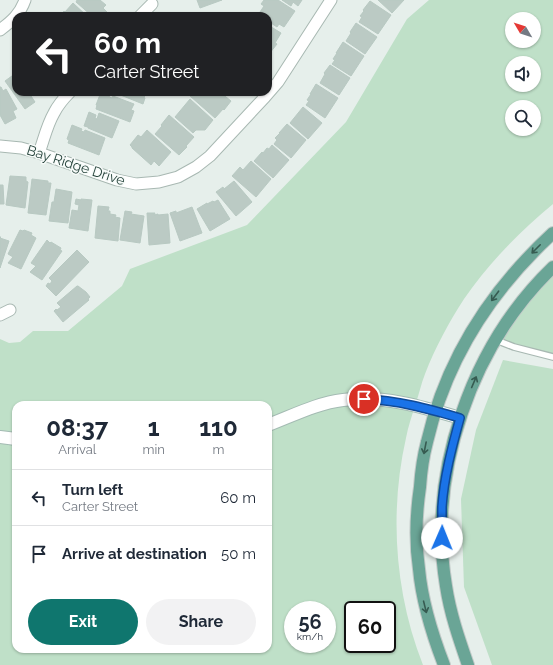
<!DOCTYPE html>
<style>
body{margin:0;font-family:Raleway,sans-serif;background:#f2f2f3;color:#1f2937;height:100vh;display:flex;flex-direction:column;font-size:15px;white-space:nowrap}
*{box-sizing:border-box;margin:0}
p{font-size:13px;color:#747a83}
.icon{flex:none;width:22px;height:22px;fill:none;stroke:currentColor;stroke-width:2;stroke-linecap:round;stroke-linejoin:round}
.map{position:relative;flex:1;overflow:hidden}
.side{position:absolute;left:12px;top:401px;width:260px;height:252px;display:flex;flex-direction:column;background:#fff;border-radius:12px;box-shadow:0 1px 3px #0004}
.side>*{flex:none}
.top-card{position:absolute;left:12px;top:12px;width:260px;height:84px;border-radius:12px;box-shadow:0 1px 3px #0004;background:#202124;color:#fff;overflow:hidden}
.needle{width:26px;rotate:309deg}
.controls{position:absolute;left:505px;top:12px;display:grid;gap:8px}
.controls a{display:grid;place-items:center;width:36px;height:36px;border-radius:50%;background:#fff;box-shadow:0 1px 3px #0004;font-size:20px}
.speed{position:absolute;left:284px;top:601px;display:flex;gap:8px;font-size:20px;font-weight:700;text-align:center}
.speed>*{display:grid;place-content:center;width:52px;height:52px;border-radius:50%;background:#fff;box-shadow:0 1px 3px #0004;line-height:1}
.speed small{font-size:10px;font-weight:400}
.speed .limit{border:2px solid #111;border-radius:6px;background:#fff;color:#111}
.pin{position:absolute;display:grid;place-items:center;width:34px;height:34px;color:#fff;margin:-17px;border:2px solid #fff;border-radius:50%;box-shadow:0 1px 4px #0007}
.me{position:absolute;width:44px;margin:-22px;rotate:1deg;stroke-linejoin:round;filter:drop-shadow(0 0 3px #0008)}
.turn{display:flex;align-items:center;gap:14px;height:84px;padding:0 16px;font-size:18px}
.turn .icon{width:52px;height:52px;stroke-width:2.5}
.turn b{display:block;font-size:28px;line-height:34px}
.eta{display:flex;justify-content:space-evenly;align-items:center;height:68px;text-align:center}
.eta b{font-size:24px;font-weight:700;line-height:28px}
.action{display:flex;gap:8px;margin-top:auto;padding:8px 16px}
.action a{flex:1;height:46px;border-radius:24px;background:#0f766e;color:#fff;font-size:16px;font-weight:700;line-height:46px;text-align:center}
.action a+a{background:#f2f2f3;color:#1f2937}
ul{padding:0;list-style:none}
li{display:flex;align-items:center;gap:12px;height:56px;padding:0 16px;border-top:1px solid #e0e1e3}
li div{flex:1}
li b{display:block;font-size:15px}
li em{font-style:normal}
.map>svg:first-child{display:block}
</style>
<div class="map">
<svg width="553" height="665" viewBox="0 0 553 665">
<rect width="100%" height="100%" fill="#e6efeb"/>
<g fill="#bfe0c8" fill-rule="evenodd">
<path d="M429,0H553V204C519,232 489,263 464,299C449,322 435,348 425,374C421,384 419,394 416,403C412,415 408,427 406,438C389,513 395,594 423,665H0V339L9,343L20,342L33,331H68L122,286L130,269L247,225L346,122L407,19ZM512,19H534V41H512ZM512,63H534V85H512ZM512,107H534V129H512ZM16,405H268V649H16ZM293,610H327V644H293ZM353,610H387V644H353Z"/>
<path d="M553,267V357L496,340Z"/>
<path d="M503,360L553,369V665H492L464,587L461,499L476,430Z"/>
</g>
<g fill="#bbcac4" stroke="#b8c9c2">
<path d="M77,0H100L106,5L103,8L108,13L106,16H92L76,2Z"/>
<path d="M197,0H222L200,8Z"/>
<path d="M264,0H278L295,11L284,27L279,24L277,27L268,21V16L258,15L264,6L261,4Z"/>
<path d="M282,0H302L298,6L293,2L291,6Z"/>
<path d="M378,0H404L392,13Z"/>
<path d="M370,1L391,15L378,34L359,22L362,17L360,16L364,11L363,10Z"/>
<path d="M73,3L87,16H60L64,11L65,12Z"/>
<path d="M356,23L377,37L365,54L346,41L351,33L350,32Z"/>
<path d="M268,25L281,33L275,43L277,44L269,54L268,53Z"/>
<path d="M343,42L364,56L351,76L332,64L335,60L333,59L337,53H336Z"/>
<path d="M330,65L350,78L339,95L320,83L325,74L324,73Z"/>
<path d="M16,73V92H35L36,93L31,96L35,102L25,109L5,81Z"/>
<path d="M316,84L338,98L325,118L306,105L309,101L307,100L311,94H310Z"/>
<path d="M0,87H1L3,91L6,89L17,109L13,111L16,118L5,124L0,115Z"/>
<path d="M101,92L110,95L109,97L112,98L113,96L134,104L131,110L134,111L130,122L96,109L97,105H96Z"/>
<path d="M113,92H146L144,98H145L143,104Z"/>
<path d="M194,92H220L231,101L224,110L223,109L215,118L190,96Z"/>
<path d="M190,99L213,120L205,130H196L193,133L175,117Z"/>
<path d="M303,107L322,123L308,139L290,123Z"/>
<path d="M89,112L96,115L95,118L97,119L99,113L119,121L112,138L88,128V127L84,126Z"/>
<path d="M169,115L194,137L186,146L187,147L179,155L155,134L162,126L161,125Z"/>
<path d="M287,124L306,140L291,158L274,144L277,140L275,138L280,133H279Z"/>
<path d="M72,125L82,129L81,131L84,132L85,130L105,138L99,155L68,143L69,140L67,139Z"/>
<path d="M147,130L171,152L159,166L154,161L151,165L132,148V147L130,145L138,135L141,137Z"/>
<path d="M272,145L289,160L273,178L254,161L262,152L263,153L267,148L269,149Z"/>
<path d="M251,161L271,179L256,197L232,176L240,167L243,170Z"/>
<path d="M10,176L26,177V181L28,182L25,208L6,205Z"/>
<path d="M32,179L48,181V183H51L46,215L28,213Z"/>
<path d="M234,181L252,202L236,216L216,192L223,187L224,189Z"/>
<path d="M0,185H3L4,204H0Z"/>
<path d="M56,189L72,192L68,223L49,221L52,202H54Z"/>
<path d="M76,199L81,200V199L92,200L88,231L69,228L72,210L78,211L79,205L75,204Z"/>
<path d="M218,200L230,219L210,231L197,209L207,203V204L213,201L214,202Z"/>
<path d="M98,206L109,207L108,211H110V214L116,215L115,217L120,218L118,241L95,238Z"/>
<path d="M192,207L202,233L180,241L170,213L176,211V213Z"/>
<path d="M125,211L132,212L131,214L144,216L140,243L120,240Z"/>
<path d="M147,213H155L154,215L158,214V215L168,214L170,243L149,245Z"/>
<path d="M20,230L23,231L24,230L32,233L31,235L36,238L21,269L8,263L13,257L8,254Z"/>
<path d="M0,237H1L0,238L9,241L0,268Z"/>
<path d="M47,240L50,243L51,242L61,248L60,250L62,251L42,280L30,272L36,266L31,263Z"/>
<path d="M77,250L89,262L56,296L46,286L48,283L50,284L52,281L49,278Z"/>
<path d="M77,286H78L86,292L90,297L88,299L89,300L63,322L54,311L56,309L57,310L61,307L57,303Z"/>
</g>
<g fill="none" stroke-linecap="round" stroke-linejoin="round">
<g stroke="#a8b8b2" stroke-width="8">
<path id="lane" d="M496,340L514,347L553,357"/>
</g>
<g stroke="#a8b8b2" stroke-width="13">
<g id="street">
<path d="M140,16L152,4"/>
<path d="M0,30C12,21 20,14 25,0"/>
<path d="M0,146L21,148L39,153L117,180L136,184L159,182L178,177L196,167L210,156L265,97L278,82L331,0"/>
<path d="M39,153C44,139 47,125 54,113C58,105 64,98 70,92"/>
<path d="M0,315L10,310"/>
</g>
</g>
<g stroke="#a4bbb3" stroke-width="14">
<g id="secondary">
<path d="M268,425C292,416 317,403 343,400C383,395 423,407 460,418"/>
<path d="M0,437L16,439"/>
</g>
</g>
<g stroke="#c2cac8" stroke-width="14">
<g id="primary">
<path d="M444,665C432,634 422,602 419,569C415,542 416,514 420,487C421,472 423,457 427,442C446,360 491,290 553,233"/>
<path d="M468,665C459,639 450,613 446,586C427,473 471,346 553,267"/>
</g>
</g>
<use href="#lane" stroke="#fff" stroke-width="5.5"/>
<use href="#street" stroke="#fff" stroke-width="11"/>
<use href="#secondary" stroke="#fff" stroke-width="12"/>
<use href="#primary" stroke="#6aa596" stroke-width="12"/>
</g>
<defs><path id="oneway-shaft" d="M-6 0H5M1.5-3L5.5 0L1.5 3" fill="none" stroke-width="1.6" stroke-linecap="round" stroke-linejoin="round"/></defs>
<g stroke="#365b51">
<use href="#oneway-shaft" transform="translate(536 249) rotate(135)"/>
<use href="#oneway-shaft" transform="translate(495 296) rotate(127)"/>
<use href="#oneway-shaft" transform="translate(474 382) rotate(-67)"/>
<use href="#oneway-shaft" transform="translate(425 448) rotate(101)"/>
<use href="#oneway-shaft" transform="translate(425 607) rotate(76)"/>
</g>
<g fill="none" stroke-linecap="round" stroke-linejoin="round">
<g stroke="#114b97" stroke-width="10">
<path id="route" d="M364,399C397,400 429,409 460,418C452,447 444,477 442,507C442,517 442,528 442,538"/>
</g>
<use href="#route" stroke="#1a73e8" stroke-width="7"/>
</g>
<g text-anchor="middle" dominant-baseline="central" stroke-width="3" stroke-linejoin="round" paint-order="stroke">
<g font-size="14" fill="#24423a" stroke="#f7fbf9">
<text transform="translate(76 165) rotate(18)">Bay Ridge Drive</text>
</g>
</g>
</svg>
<div class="controls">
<a><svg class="needle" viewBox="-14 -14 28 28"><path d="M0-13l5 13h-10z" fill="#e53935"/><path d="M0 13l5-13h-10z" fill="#747a83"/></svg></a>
<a><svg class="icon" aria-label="sound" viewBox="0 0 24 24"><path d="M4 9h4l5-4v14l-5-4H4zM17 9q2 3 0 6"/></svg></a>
<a><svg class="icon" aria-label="search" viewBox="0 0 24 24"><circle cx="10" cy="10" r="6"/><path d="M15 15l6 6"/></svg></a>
</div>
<div class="speed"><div>56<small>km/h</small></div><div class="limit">60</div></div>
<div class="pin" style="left:364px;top:399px;background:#d93025"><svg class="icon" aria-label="arrive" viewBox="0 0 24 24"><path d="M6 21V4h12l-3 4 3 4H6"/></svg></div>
<svg class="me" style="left:442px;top:538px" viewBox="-20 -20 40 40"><circle r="19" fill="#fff"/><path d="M0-13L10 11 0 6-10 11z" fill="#1a73e8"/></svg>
<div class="top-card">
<div class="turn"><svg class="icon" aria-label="left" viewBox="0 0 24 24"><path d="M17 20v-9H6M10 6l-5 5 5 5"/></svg><div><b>60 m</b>Carter Street</div></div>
</div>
<section class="side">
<div class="eta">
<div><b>08:37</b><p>Arrival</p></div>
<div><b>1</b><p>min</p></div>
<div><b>110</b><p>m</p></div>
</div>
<ul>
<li><svg class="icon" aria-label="left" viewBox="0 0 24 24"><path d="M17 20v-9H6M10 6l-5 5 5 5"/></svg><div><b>Turn left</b><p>Carter Street</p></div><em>60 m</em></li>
<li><svg class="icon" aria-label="arrive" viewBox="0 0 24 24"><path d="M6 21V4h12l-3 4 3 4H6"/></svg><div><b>Arrive at destination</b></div><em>50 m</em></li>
</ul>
<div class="action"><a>Exit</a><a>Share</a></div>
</section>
</div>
